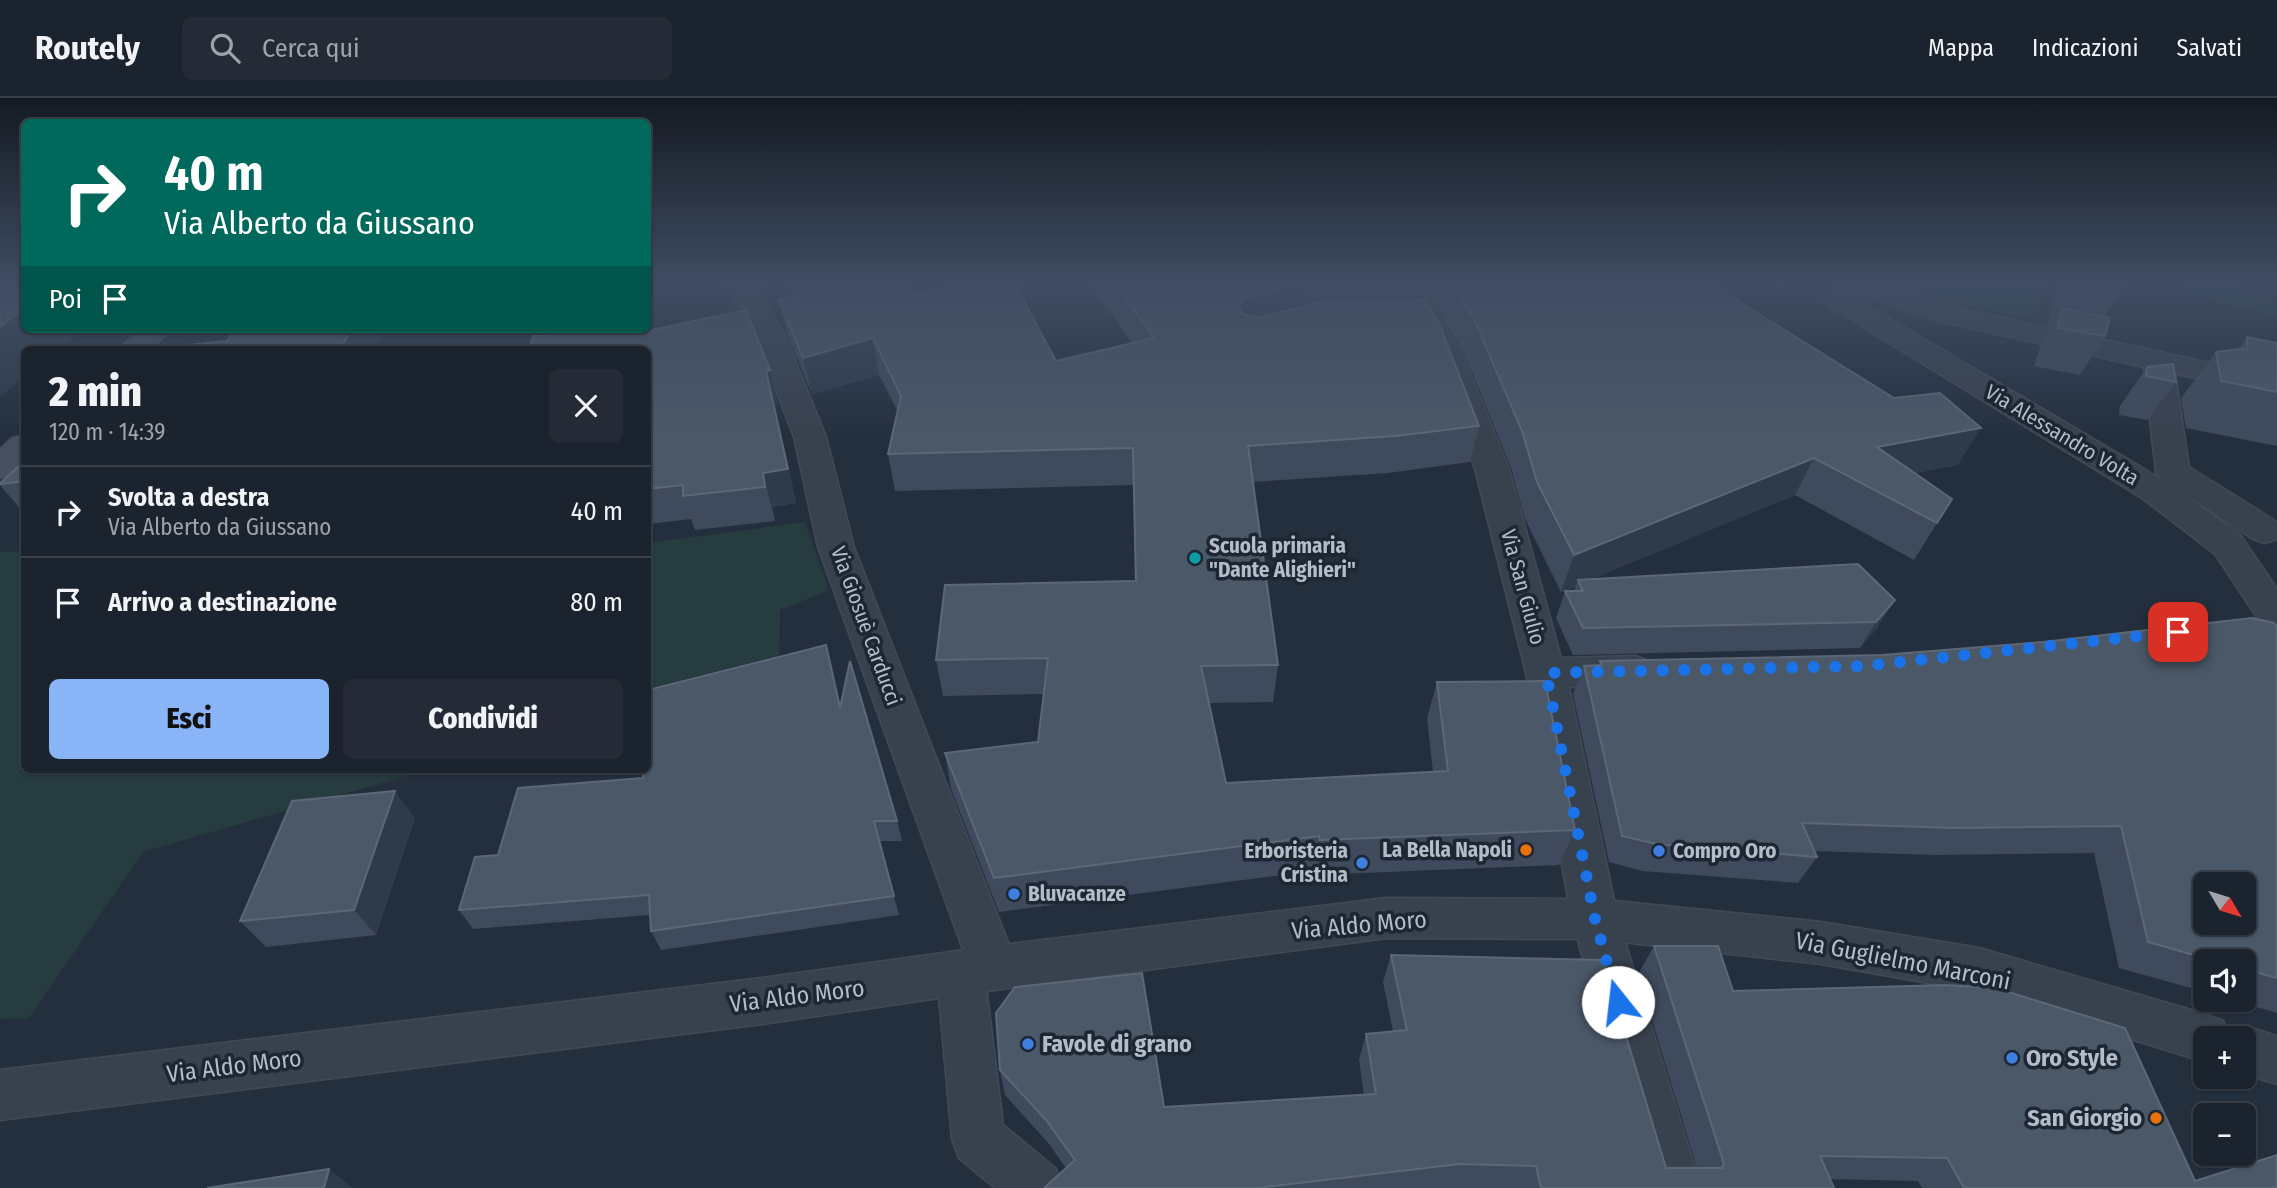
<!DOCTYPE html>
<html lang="it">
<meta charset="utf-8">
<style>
body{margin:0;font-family:"Fira Sans Condensed",sans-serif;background:#242b36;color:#f1f3f6;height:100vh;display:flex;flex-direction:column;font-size:26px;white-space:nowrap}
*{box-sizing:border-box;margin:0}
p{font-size:23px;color:#a0a4aa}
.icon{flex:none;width:38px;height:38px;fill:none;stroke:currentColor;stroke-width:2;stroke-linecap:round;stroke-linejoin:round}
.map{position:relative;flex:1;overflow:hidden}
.drawer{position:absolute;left:21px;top:248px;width:630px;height:427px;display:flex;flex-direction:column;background:#1b232e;border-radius:10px;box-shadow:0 2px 5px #0004,0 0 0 2px #39404a}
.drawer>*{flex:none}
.top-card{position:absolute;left:21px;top:21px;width:630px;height:214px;border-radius:10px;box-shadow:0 2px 5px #0004,0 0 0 2px #39404a;background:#00695c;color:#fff;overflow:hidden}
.needle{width:46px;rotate:128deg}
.buttons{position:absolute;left:2193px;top:774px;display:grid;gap:14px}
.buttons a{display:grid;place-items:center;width:63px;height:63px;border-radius:10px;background:#1b232e;box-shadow:0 2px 5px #0004,0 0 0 2px #39404a;font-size:35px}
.pin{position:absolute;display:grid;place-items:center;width:60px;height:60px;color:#fff;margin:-30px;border-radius:14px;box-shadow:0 4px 10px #0006}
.me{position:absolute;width:77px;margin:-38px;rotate:344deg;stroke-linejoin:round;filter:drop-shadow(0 0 5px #0008)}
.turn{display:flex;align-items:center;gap:24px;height:147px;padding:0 28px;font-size:32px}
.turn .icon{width:91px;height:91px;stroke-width:2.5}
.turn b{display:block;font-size:49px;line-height:60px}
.then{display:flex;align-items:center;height:66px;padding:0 28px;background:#0003;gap:14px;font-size:26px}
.round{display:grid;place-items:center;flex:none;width:74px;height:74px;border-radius:10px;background:#242b36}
.overview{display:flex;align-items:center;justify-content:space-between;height:119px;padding:0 28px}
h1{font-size:42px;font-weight:800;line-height:52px}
.primary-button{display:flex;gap:14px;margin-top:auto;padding:14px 28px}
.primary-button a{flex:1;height:80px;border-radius:10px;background:#8ab4f8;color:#111;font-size:28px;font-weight:800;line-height:80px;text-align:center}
.primary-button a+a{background:#242b36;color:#f1f3f6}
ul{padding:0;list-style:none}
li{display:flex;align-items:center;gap:21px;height:91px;padding:0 28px;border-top:2px solid #39404a}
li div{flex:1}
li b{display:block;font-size:26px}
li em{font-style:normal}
header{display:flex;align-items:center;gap:42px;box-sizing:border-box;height:98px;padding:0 35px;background:#1b232e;border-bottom:2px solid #39404a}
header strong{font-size:33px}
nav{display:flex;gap:38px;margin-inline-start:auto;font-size:24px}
.search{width:490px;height:63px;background:#242b36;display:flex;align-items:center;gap:18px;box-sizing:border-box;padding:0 24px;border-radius:10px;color:#a0a4aa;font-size:26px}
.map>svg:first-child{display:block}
</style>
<header>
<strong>Routely</strong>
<div class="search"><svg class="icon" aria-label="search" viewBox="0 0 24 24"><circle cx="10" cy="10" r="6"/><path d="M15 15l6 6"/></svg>Cerca qui</div>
<nav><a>Mappa</a><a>Indicazioni</a><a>Salvati</a></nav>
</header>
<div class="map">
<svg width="2277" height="1090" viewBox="0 0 2277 1090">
<rect width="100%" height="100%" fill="#242f3e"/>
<g fill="#263c3f">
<path d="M1894,186H2043L2030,221L1925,199Z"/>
<path d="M2185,186H2231L2257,200L2277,205V217L2191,197Z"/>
<path d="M805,424L829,492L780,512L779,570L648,608V445Z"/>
<path d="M24,453V672H427L143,754L29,920L0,921V454Z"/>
</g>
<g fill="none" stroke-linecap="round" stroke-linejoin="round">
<g stroke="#414a57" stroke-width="3">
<g id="minor">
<path d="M726,186H754L784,235L826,339L854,449L1018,870L1011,885L994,892L986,889L1003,1027L1056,1071L1064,1090H995L959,1060L952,1041L937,877L944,862L961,855L965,857L818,449L794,339L754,235Z"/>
<path d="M1267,186H1297L1337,227L1332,233L1322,236L1312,233Z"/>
<path d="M1391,186H1419L1463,258L1509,371L1561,560L1635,558L1649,563L1655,573L1649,583L1635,588L1569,589L1618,821L1701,1090H1647L1572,821L1526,575L1475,371L1433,258Z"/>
<path d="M1837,186H1892L1949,208L2237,271L2277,277V295L2175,276L2189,369L2277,424V441L2265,445L2253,441L2175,390L2241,438L2277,491V534L2264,530L2215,456L2142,400L1827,207L1823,201ZM1862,195L1931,221L2144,269L2156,374L2161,381L1855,200Z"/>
</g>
</g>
<g stroke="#414a57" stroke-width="3">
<path id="tertiary" d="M1387,800L1595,801L1821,824L1979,850L2205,916L2223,923L2228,935L2244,928L2277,938V986L2244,976V940H2205V964L1979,894L1821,866L1595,841L1387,840L994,892L762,926L0,1022V972L762,880L994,848Z"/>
</g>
<g stroke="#414a57" stroke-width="3">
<g id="secondary">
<path d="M139,231H171L151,252H118Z"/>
<path d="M24,337V365L12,377L0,380V351L12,340Z"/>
</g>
</g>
<use href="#minor" fill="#38414e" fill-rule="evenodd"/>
<use href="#tertiary" fill="#38414e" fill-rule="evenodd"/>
<use href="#secondary" fill="#465061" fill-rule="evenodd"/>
</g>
<g fill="#3f4b5c">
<path d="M785,186H908L914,197L1056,263L1132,245L1090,186H1301L1298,210L1320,205L1301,186H1409L1407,202L1479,328L1470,364L1388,375L1253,384L1278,567L1273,604L1209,605L1226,685L1433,674L1427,620L1437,584L1575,732L1559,767L1314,777L1313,773L999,814L951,691L945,655L1038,644L1044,596L943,598L936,562L1135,483L1133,387L895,393L888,356L898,314L879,277L812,296L788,238L779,202L791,200Z"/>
<path d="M1422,186H1700L1958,367L1915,375L1952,401L1914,462L1795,397L1591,481L1858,466L1878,529L1860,550L1573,557L1556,520L1565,493H1574L1576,488L1561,494L1525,421L1511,370L1465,257Z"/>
<path d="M2059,186H2125L2104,219L2105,238L2080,277L2034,268L2040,248L2052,228L2047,227Z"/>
<path d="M558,231H646L647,233L778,306L775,307L796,405L772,409L775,423L695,432L691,421L648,426V252L557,236Z"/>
<path d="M2247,239L2277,245V348L2186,330L2181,300L2216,254L2239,251Z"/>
<path d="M2147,269L2176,284L2147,322L2119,317L2120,308Z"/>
<path d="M24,364V415L0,387Z"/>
<path d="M2277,528V915L2230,901H2244V863H2205V894L2119,870L2094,755L1934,757L1814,753L1817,759L1798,785L1642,773L1609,764L1573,596L1584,568H1598L1600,563L1882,557Z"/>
<path d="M826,547L841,607L897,723L902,743H879L899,817L661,852L651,833L650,817L473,831L459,812L498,757L643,680Z"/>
<path d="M415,720L376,837L266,849L240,823Z"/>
<path d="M1654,848L1733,893L2195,1083L2277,1090H1922L1918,1083L1830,1081L1834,1090H1044L1066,1070L1049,1046L1005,997L1000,972L1164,1009L1364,997L1359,962L1366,936L1393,933L1383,884L1391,857L1666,1070H1697L1638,876Z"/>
</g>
<g fill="#2f3b4b">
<path d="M1301,186L1297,222L1242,235L1239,207L1245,200Z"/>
<path d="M24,210V231H83L58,252H24V279L0,299V229Z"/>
<path d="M351,231H384L374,252H340Z"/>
<path d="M634,231H646L650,242L633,236Z"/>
<path d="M873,240L879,277L812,296L803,260Z"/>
<path d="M770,272L778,306L775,307L796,405L772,409L775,423L763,375L766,273Z"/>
<path d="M1981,330L1958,367L1861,385L1877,349Z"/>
<path d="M1814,360L1795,397L1580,486L1578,482L1576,487L1561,494L1574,457Z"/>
<path d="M1895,502L1878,529L1860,550L1876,524Z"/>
<path d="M826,547L832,568L846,630L840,610Z"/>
<path d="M395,693L415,720L376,837L354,812Z"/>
<path d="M329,1071L353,1090H324Z"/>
</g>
<g fill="#4b5868" stroke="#5c6777" stroke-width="2" fill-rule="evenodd">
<path d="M0,186H24V210L0,229Z"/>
<path d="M794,186H908L914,197L977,186H1015L1056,263L1154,240L1115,186H1299L1245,200L1239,207L1243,216L1258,220L1327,203L1424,202L1438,223L1479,328L1395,338L1248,348L1278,567L1201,568L1226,685L1448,673L1437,584L1545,583L1575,732L1320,742L1319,738L994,780L945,655L1038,644L1048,560L936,562L945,487L1136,483L1133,350L888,356L901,298L873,240L803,260L779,202L800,198Z"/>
<path d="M1451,186H1700L1707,190L1714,188L1894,300L1940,295L1981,330L1877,349L1952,401L1937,425L1814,360L1574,457L1537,384L1522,333L1474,221Z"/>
<path d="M2063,210L2110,220L2105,238L2057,230Z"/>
<path d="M746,212L770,272L766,273L788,371L763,375L765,389L683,398V387L648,391V252H529L533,238L557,236L558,231H634L633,236Z"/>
<path d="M235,231H351L340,252H150L152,251L227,243Z"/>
<path d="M2247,239L2277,245V294L2221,283L2216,254L2247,250Z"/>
<path d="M2173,266L2176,284L2146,278L2147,269Z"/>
<path d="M24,364V383L0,386V385Z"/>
<path d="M1858,466L1895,502L1876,524L1583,530L1565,493H1583L1578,482Z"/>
<path d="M2252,520L2274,525L2277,528V880L2244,871V863H2215L2148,844L2121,728L1956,730L1802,725L1817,759L1656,746L1622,738L1584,568L1602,567L1600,563L1882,557L2043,544ZM2205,786H2244V824H2205Z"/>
<path d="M826,547L840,610L850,563L897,723H874L894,798L651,833L649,797L459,812L475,759L498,757L518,690L643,680V672H648V592Z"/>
<path d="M395,693L354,812L240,823L292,703Z"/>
<path d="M1654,848H1718L1733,893L1945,887L1995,890L2125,930L2195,1083L2277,1057V1090H1964L1947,1060L1820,1058L1834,1090H1541L1536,1068L1459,1066L1257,1090H1044L1075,1062L1046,1022L1000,972L996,915L1015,889L1142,875L1164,1009L1376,996L1366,936L1407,932L1391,857L1603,862L1666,1070H1722L1724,1066Z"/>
<path d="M329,1071L324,1090H207Z"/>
</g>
<linearGradient id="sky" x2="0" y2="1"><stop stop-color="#141a22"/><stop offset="0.55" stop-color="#3f4d63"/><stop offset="1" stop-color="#3f4d63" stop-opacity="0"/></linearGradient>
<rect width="2277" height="339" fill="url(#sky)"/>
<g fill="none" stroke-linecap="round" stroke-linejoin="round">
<path stroke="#1a73e8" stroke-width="12" stroke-dasharray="0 21.6" d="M1618,904L1595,821L1546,575L1864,568L2178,534"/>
</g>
<circle fill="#0f9aa8" stroke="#1d2633" stroke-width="2.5" cx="1195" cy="460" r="7"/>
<g fill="#e8710a" stroke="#1d2633" stroke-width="2.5">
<circle cx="1526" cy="752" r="7"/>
<circle cx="2156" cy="1020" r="7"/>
</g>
<g fill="#3f7fe0" stroke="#1d2633" stroke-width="2.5">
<circle cx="1659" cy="753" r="7"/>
<circle cx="1362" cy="765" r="7"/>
<circle cx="1014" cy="796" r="7"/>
<circle cx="1028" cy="946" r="7"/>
<circle cx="2012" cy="960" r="7"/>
</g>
<g text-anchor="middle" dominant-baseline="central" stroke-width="7" stroke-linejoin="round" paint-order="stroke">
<g font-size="21" fill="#b4bcc9" stroke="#1d2633">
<text transform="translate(2062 337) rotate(31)">Via Alessandro Volta</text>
<text transform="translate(1523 489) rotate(75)">Via San Giulio</text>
<text transform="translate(866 528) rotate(70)">Via Giosuè Carducci</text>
</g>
<g font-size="21" font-weight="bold" fill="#b4bcc9" stroke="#1d2633" text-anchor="start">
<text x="1209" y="448">Scuola primaria<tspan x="1209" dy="24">"Dante Alighieri"</tspan></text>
<text x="1512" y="752" text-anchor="end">La Bella Napoli</text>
<text x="1348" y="753" text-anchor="end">Erboristeria<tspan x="1348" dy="24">Cristina</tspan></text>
<text x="1673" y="753">Compro Oro</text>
<text x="1028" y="796">Bluvacanze</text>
</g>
<g font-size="24" fill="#b4bcc9" stroke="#1d2633">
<text transform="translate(1359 827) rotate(-5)">Via Aldo Moro</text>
<text transform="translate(1903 863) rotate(11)">Via Guglielmo Marconi</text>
<text transform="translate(797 898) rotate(-7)">Via Aldo Moro</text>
<text transform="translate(234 968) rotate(-7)">Via Aldo Moro</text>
</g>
<g font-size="24" font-weight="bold" fill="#b4bcc9" stroke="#1d2633" text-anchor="start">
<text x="1042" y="946">Favole di grano</text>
<text x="2026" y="960">Oro Style</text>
<text x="2142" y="1020" text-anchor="end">San Giorgio</text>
</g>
</g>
</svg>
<div class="buttons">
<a><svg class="needle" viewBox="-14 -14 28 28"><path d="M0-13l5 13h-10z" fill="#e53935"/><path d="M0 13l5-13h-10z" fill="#a0a4aa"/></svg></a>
<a><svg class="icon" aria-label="sound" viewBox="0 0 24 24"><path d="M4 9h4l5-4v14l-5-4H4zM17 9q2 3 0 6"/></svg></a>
<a>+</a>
<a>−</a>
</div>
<div class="pin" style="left:2178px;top:534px;background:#d93025"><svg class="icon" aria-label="arrive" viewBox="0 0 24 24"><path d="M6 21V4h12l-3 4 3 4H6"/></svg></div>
<svg class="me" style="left:1618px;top:904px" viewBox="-20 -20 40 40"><circle r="19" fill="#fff"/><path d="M0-13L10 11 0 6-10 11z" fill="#1a73e8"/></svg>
<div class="top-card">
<div class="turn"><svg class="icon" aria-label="right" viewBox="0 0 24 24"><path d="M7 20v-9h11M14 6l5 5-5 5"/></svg><div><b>40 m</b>Via Alberto da Giussano</div></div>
<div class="then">Poi<svg class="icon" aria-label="arrive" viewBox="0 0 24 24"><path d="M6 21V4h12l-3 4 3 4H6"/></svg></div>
</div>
<section class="drawer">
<div class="overview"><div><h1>2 min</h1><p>120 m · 14:39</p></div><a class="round"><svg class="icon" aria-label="close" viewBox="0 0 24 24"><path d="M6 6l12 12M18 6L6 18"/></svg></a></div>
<ul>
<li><svg class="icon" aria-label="right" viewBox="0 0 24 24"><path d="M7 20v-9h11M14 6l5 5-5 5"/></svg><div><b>Svolta a destra</b><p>Via Alberto da Giussano</p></div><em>40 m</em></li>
<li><svg class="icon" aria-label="arrive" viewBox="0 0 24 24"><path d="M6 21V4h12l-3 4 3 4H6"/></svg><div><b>Arrivo a destinazione</b></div><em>80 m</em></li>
</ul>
<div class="primary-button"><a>Esci</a><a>Condividi</a></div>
</section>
</div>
